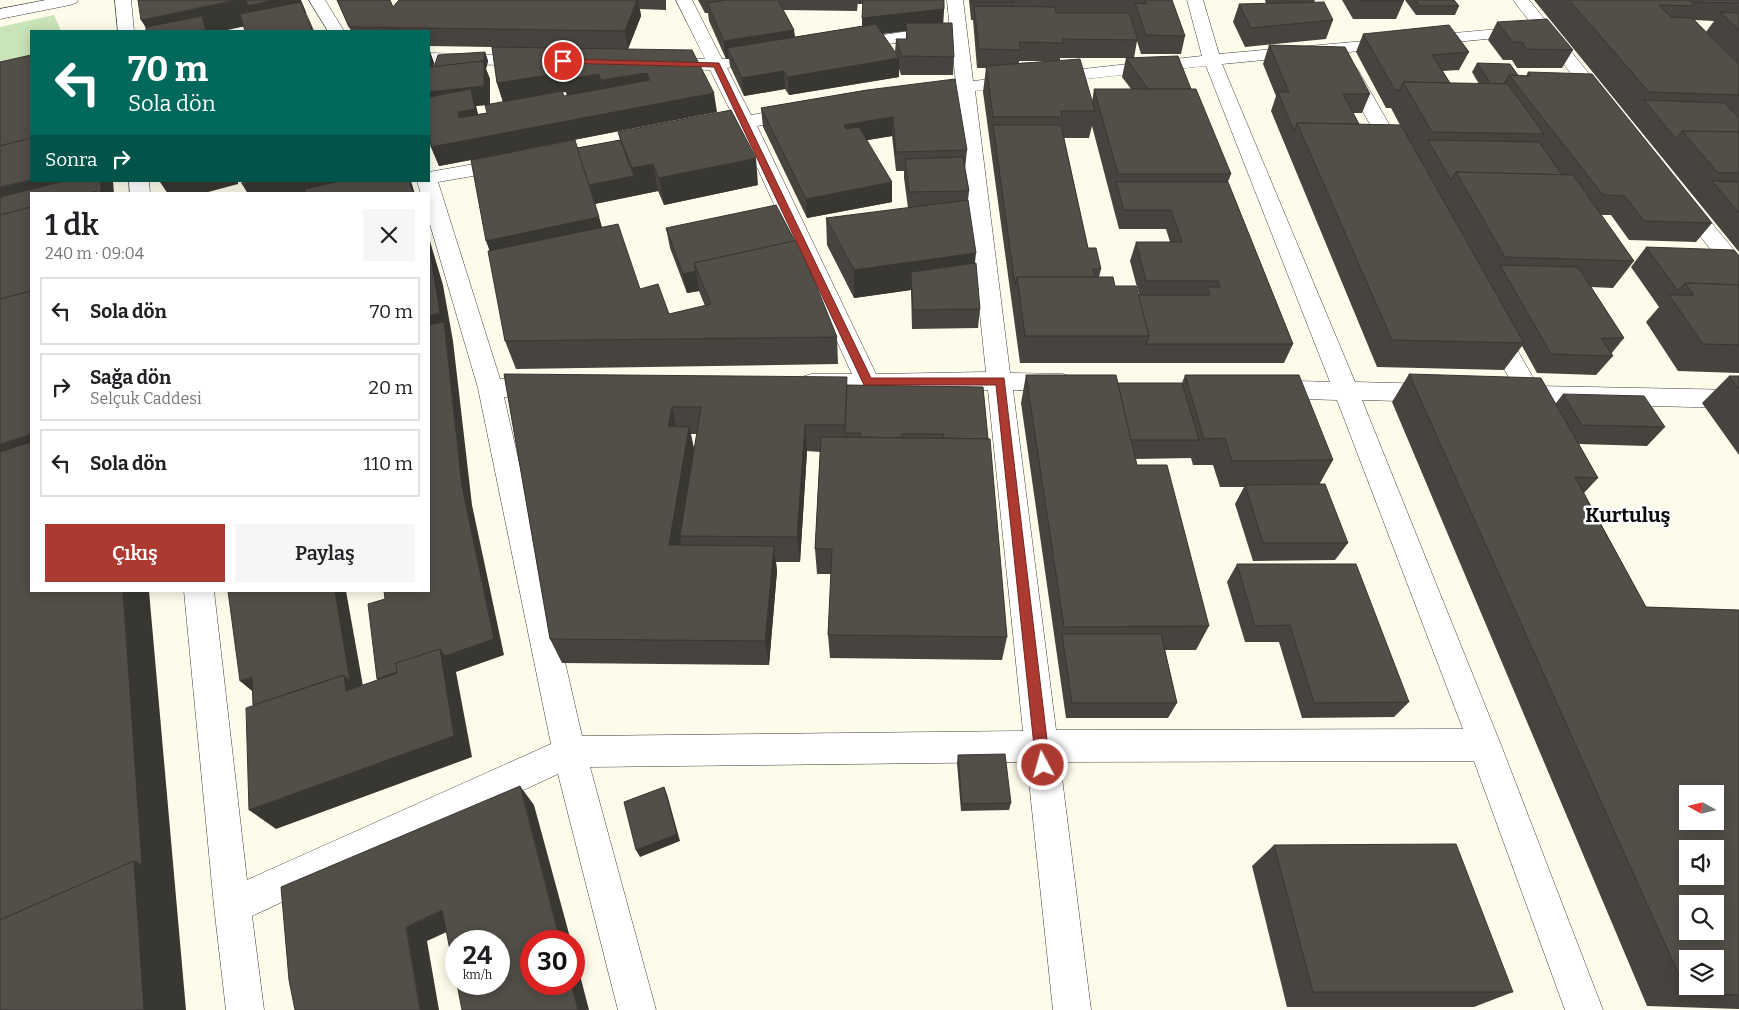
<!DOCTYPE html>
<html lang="tr">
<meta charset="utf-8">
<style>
body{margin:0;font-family:Bitter,serif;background:#f6f6f6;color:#202124;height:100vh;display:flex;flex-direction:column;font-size:19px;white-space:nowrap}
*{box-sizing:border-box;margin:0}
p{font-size:16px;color:#757577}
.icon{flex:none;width:28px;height:28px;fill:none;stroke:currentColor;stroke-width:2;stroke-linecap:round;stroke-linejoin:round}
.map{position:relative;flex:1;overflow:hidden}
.side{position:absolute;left:30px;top:192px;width:400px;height:400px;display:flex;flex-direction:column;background:#fff;border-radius:0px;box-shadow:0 2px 12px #0003}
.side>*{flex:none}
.banner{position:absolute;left:30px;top:30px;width:400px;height:152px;border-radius:0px;box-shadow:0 2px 12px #0003;background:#00695c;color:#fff;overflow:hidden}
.needle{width:32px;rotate:278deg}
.fabs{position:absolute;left:1679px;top:785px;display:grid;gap:10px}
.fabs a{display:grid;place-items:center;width:45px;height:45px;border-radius:0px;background:#fff;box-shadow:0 2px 12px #0003;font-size:25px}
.speed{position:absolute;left:445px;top:930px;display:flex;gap:10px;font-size:25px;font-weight:700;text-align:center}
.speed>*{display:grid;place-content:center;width:65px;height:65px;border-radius:50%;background:#fff;box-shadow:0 2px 12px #0003;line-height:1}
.speed small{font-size:12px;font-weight:400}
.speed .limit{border:8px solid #d22;background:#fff;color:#111}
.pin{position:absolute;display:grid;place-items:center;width:42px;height:42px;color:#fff;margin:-21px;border:2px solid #fff;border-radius:50%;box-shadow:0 1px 5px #0007}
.me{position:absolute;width:55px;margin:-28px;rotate:354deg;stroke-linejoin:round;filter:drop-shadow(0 0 4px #0008)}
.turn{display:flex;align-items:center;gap:18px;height:105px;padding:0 15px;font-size:22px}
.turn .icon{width:65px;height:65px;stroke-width:2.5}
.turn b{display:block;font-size:35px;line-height:42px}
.then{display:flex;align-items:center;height:48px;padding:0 15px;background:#0003;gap:10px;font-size:19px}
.round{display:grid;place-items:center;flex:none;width:52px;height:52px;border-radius:0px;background:#f6f6f6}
.headline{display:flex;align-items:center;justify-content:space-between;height:85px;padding:0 15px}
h1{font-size:30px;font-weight:600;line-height:38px}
.button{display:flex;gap:10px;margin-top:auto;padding:10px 15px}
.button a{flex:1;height:58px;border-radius:0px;background:#ad3a31;color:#fff;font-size:20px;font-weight:600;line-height:58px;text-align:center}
.button a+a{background:#f6f6f6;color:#202124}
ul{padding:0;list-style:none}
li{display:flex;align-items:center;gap:15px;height:68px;margin:0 10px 8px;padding:0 5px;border:2px solid #e0e0e0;border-radius:0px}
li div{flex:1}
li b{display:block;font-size:19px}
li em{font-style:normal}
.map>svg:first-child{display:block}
</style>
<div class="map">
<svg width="1739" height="1010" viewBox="0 0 1739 1010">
<rect width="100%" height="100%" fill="#fdfceb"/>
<path fill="#c9e4b8" d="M54,15L61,31H31V69L0,75V27Z"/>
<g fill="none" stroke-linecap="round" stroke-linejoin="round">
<g stroke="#3e3e3e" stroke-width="1">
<g id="minor">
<path d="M46,0H78L76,3L70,5L0,19V9Z"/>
<path d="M115,0H131L134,31H118Z"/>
<path d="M309,0H325L344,31H328Z"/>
<path d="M676,0H692L722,59L767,52L773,53L776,57L773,61L767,62L727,68L751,115L799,107L806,109L808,113L806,117L799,119L757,126L876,374L986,372L957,94L921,99L915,98L912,94L915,90L956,83L950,31L948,35L942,36L849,50L843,49L840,45L843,41L942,26L948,27L950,31L947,0H963L973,81L1202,56L1187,0H1203L1219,54L1533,26L1513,0H1529L1609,98L1612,102L1609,106L1603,108L1597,106L1537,31L1535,34L1529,35L1222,64L1355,382L1435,384L1444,387L1447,393L1444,399L1435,402L1362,400L1501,745L1603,1010H1565L1474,761L1060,762L1091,1010H1053L1027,762L590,767L656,1010H618L558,774L252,916L264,1010H226L214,906L184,591H214L247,880L551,744L478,388L429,221V194H421L417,181H429V172L508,158L515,160L518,164L515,168L508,170L438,182L500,379L543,378L552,381L555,387L552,393L543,396L504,397L582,736L1023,731L988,390L811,392L802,389L799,383L802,377L811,374H852L739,128L701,135L694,133L692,129L694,125L734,118L710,70L663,68L657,67L654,63L657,59L663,58L705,59ZM1206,66L1330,382L1268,380L1259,383L1256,389L1259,395L1268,398L1337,400L1463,729L1056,730L1013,390L1063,392L1072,389L1075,383L1072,377L1063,374L1010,373L975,91Z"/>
<path d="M429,53L532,56L538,57L541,61L538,65L532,66L429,63Z"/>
<path d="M1349,65L1355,66L1358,70L1408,157L1405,161L1398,163L1391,161L1388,157L1340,70L1343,66Z"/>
<path d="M129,181H149L150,194H130Z"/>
<path d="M1684,196L1691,198L1739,256V278L1731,276L1674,202L1677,198Z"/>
<path d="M1493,320L1501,322L1538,386L1739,390V408L1513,403L1504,400L1501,394L1504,388L1513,385L1481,328L1485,322Z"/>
</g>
</g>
<use href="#minor" fill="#fff" fill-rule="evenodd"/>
</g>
<g fill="#47433e" fill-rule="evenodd">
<path d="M337,0L393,7L399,0H666V10L640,9L641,16L628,49L717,112L523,150L577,148L620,140L618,132L758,185L664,205L658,191L595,204L602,227L640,289L669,314L705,306L699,291L687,293L670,248L666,228L837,337L838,364L516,369L505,341L490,251L471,160L439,166L431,147V143L429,144V49L434,63L433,67L485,52L488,61L486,69L490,79V104L503,102L497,83L492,47L429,46V31H351ZM562,92H566L567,96H564ZM489,105L487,113L478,114L476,106Z"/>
<path d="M698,0H944L943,23L954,57L953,75H901L899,69V77L789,95L785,89L744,96L730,66L729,59H726L709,21L708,13H705ZM858,2V4H863L862,26L795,37L794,30L783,10L857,11ZM906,31V39H896L895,52L882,34Z"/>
<path d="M969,0H1172L1185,36L1181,54H1141L1137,41L1134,58L1191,89L1231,174L1228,182L1293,344L1284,363H1020L983,92L986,68H977L973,20H971ZM1060,58H1126L1122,77L1131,89H1094L1092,102L1060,60ZM1019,61H1051L1019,63ZM1092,126L1119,229H1166L1170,242H1136L1130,261L1139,295L1115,286L1099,277L1101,269L1088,248L1064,138H1089Z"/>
<path d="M1265,0H1315L1314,2L1333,20L1326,39L1245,47L1233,22L1239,4H1266Z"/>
<path d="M1342,0H1403L1404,1L1396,19H1353Z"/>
<path d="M1405,0H1454L1459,6L1455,15H1416Z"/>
<path d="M1534,0H1739V252ZM1695,20L1714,21L1706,32Z"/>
<path d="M1497,22L1573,50L1562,68H1517L1512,60H1503L1488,40Z"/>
<path d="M1363,34L1469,52L1459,70L1443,71L1450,83L1479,84L1472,72L1477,63L1518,75L1526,76L1528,72L1712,223L1696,242L1629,240L1611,215H1601L1634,261L1613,288L1591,287L1624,338L1611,354L1613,356L1596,375L1537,373L1522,346L1504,370L1377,367L1271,111L1276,96L1263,64L1269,45L1370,94L1362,113H1353L1359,124L1400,125L1391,108H1386L1356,52Z"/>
<path d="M867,90L967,150L965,169L969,191L968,201L980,309L978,328L912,329L911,290L854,298L827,245L826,218L908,208L904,178V171H896L892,136L867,140L892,202L807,218L763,127L761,108Z"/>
<path d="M1646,247L1739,256V373L1678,371L1646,322L1659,307L1631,267Z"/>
<path d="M504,374L847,385L983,387L1007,637L1002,660L830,658L828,635L831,574H817L815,549L820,452L807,451L800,562H776L777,571L769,665L562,663L550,639ZM691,434H697L694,449Z"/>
<path d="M1409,374L1556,403L1563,394L1665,427L1647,446L1579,444L1598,478L1584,493L1646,607L1739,610V1009L1647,1006L1392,402Z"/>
<path d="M1026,375L1118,383H1182L1185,375L1333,460L1319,485L1348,543L1335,560L1253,561L1235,504L1244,487H1220L1213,465H1193L1191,458L1135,459L1137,465L1209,626L1196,650H1165L1177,703L1168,718H1066L1021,403Z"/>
<path d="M1729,376H1739V455L1702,403Z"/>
<path d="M1237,564L1409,702L1394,717L1302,718L1279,642H1245L1227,582Z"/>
<path d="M958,755L1011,803L1009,810L961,811L957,763Z"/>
<path d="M1274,845L1513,992L1474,1007H1287L1252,866Z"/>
</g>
<g fill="#393732">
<path d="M236,0H301L314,31H312L306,13L223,31H148L141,20Z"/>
<path d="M637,0H638L641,16L628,49L625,31Z"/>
<path d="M944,9L943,27L906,23V31L862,36V18Z"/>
<path d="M794,30L795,48H727L729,59H726L724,41Z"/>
<path d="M429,49L434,63L429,87Z"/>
<path d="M485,52L488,61L486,69L490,79V104L476,106L481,128L429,112V92L481,69Z"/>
<path d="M899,58V77L789,95L788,77Z"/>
<path d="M784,71L785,89L744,96L742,78Z"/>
<path d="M561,73L599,74L603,93L568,98L566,92L503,102L497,83Z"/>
<path d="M647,73L651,92L606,99L601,80Z"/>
<path d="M714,93L717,112L439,166L431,147Z"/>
<path d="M893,117L892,136L844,144V125Z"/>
<path d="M429,127L435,143L429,144Z"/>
<path d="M756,158L758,185L664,205L659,178Z"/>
<path d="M653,164L658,191L594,204L589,185L634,176L632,168Z"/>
<path d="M31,180V181H113L114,194H31L0,220V187Z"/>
<path d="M163,181H238V184L201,194H168L160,182Z"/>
<path d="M254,181H392L337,194H248L242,184Z"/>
<path d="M409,181H411L415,194H413Z"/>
<path d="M892,182V202L807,218L806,199Z"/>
<path d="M599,217L606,245L496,268L486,241Z"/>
<path d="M429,238L443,285L453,341L472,505L504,655L456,672L472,757L276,829L249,810L390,695L377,679L440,649L429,346Z"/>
<path d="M976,253L973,281L911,272V290L854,298V270Z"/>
<path d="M696,271L699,291L687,293L683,274Z"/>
<path d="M672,407L678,434L668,426Z"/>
<path d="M805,425L807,451L800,562L797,537Z"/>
<path d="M689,427L695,453L680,536L681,541L676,570L669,545Z"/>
<path d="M31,434V478L0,488V444Z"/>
<path d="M774,546L777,571L769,665L765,641Z"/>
<path d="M123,591H149L186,1010H144L0,961Z"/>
<path d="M335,591H346L365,697L271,730Z"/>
<path d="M252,677L258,696L240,681Z"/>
<path d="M520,786L534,805L571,941H560Z"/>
<path d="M664,787L667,794L680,841L640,857L636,850Z"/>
<path d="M442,910L462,925L427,941L439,1010H420L406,927Z"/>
<path d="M574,952L589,1010H578L571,984H574Z"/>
</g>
<g fill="#524e48" stroke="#393732" fill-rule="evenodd">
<path d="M138,0H236L141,20Z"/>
<path d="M246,0H275L248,6Z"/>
<path d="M337,0H390L393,7L399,0H637L625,31L349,27Z"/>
<path d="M725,0H778L794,30L724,41L707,3Z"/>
<path d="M863,0H944V9L862,18Z"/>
<rect x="973" y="0" width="40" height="2"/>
<path d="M1145,0H1172L1185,36L1146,35L1135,3L1146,4Z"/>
<path d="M1360,0H1403L1404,1H1360Z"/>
<path d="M1415,0H1454L1459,6H1420Z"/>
<path d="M1569,0H1689L1695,6L1659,5L1671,17L1692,18L1739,64V95L1649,92Z"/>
<path d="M1689,0H1739V3L1691,2Z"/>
<path d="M301,2L312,31H245L240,14Z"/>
<path d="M1324,2L1333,20L1251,28L1239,4Z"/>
<path d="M974,6L1055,7L1056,13H1129L1138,40L1062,39L1063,43L1019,42L1021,50L979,49Z"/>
<path d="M1720,12L1739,13V30Z"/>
<path d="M202,16L206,31H146V27Z"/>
<path d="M1547,19L1573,50L1527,49L1522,42H1513L1497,22Z"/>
<path d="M906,23H952L954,57L902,56L896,39H907Z"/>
<path d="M876,24L899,58L788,77L784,71L742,78L727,48Z"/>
<path d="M1449,25L1469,52L1432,55L1450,83L1403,82L1400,90H1395L1363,34Z"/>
<path d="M1269,45L1345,47L1370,94H1343L1359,124L1297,123L1294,131L1278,92H1289Z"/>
<path d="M492,47L692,50L714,93L431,147L429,131V97L471,89L475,109L458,112L459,118L487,113L485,105L562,91L564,96L650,80L647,73L601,80L599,74L563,80L561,73L497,83Z"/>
<path d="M485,52L483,61L434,67L438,55Z"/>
<path d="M31,55V138L0,146V62Z"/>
<path d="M1178,56L1191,89H1148L1126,58Z"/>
<path d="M1080,59L1095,111H1061L1062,117H993L986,66Z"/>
<path d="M484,61V86L429,92V67Z"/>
<path d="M1477,63L1510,64L1518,75H1509L1504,84H1491Z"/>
<path d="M1528,72L1592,74L1712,223L1644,221L1625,196L1603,195L1509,75L1530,76Z"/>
<path d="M955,79L967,150L896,152L893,117L844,125L846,129L859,127L892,182L806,199L761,108L867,90Z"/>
<path d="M1403,82L1508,84L1544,134L1432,132Z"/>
<path d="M1094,89H1196L1231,174H1118Z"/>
<path d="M1644,100L1724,103L1739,118V132L1682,131L1676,139Z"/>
<path d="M731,110L756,158L659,178L653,164L632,168L618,132Z"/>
<path d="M1297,123L1401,125L1524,343L1392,340Z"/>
<path d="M993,125H1061L1088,248H1096L1101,269H1093L1095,277H1017L1015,285Z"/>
<path d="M1682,131L1739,132V173H1718Z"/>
<path d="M31,138V180L0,187V146Z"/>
<path d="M575,140L599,217L486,241L471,160Z"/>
<path d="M620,140L634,176L589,185L577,148Z"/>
<path d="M1428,140L1539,142L1562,175L1456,172L1451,180Z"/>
<path d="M963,157L969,191L909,192L905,159Z"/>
<path d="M1456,172L1573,175L1634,261L1505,257Z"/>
<path d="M64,181H101V194H98L96,191L85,194H31V207L0,215V197Z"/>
<path d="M242,181H254L242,184Z"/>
<path d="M340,181H409L413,194H305V189Z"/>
<path d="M1712,181L1739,182V213Z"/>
<path d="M1116,182H1228L1293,344H1146L1149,336L1138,295H1210L1207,287H1220L1218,281H1146L1136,242H1182L1171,210H1124Z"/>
<path d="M96,191V194H85Z"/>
<path d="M968,200L976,253L854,270L826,218Z"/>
<path d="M776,205L795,241L694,263L696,271L683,274L666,228Z"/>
<path d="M31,207V291L0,299V215Z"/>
<path d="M618,224L640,289L658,284L669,314L711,304L694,263L798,240L837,337L505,341L488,251Z"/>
<path d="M429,247L434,266L431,257L429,258Z"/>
<path d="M1646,247L1734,250L1739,256V285L1685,283L1678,291Z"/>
<path d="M431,257L440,313L429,316V258Z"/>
<path d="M976,263L980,309L913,310L911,272Z"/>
<path d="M1500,265L1578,267L1624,338H1601L1613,356L1551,354Z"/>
<path d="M1017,277H1113L1115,286H1136L1149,336H1025Z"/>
<path d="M1685,283L1739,285V345L1703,344L1669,295H1694Z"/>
<path d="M31,291V434L0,444V299Z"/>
<path d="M444,322L462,486L494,639L445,656L440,649L396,663L397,672L377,679L368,604L385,599L384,591H429V325Z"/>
<path d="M504,374L847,377L845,425H805L797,537L680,536L701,407H672L668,426L689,427L669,545L774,546L765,641L550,639Z"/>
<path d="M1409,374L1541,378L1598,478L1575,477L1646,607L1739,610V995L1687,993ZM1688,794H1715V821H1688ZM1688,849H1715V876H1688ZM1688,904H1715V931H1688ZM1688,959H1715V986H1688Z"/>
<path d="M1026,375H1116L1137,465H1167L1209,626L1064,627Z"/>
<path d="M1185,375H1299L1333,460L1232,461L1225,438L1204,439Z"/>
<path d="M1729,376H1739V389Z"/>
<path d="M1118,383H1182L1199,440H1131Z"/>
<path d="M847,385L983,387L988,439L943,438L944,434H902V438L861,437V433H845Z"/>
<path d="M1563,394L1644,396L1665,427L1582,425Z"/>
<path d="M821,437L990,439L1007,637L828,635L832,549H815Z"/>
<path d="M31,442V591H123L142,865L134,861L0,920V452Z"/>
<path d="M1325,484L1348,543H1263L1245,485Z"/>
<path d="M1237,564H1356L1409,702L1314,703L1290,625L1255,626Z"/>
<path d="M228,591H335L350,681L344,675L253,705L252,677L240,681Z"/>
<path d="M1062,634H1161L1177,703H1072Z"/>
<path d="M440,649L454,736L249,810L246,708L344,675L346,691L397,673L396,663Z"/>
<path d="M1005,754L1011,803L962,804L958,755Z"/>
<path d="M520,786L560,941H531V984H571L578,1010H462L457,984H499V941H456V980L442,910L406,927L420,1010H295L289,980L281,887Z"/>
<path d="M664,787L677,834L636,850L624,802Z"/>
<path d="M1456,844L1513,992H1313L1274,845Z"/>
<path d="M134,861L144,1010H0V920Z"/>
</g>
<path fill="#ad3a31" stroke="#702620" d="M563,59L719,63L871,378H1004L1050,765L1048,770L1043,772L1038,770L1036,765L996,385H864L714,67L560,63V60Z"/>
<g text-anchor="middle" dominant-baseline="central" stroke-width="5" stroke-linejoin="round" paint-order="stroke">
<g font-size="20" font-weight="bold" fill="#0b0b0b" stroke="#fff">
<text x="1628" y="515">Kurtuluş</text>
</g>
</g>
</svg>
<div class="fabs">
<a><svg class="needle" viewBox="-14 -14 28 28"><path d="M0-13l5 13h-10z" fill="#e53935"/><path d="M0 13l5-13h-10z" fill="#757577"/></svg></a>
<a><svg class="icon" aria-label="sound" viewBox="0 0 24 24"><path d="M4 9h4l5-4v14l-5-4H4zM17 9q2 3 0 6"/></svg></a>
<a><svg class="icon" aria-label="search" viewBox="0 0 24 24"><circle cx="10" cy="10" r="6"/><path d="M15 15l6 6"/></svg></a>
<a><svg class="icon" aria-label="layers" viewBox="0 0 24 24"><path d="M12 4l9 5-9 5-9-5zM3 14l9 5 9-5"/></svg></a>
</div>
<div class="speed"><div>24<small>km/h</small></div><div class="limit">30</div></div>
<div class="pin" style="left:563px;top:61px;background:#d93025"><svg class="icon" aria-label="arrive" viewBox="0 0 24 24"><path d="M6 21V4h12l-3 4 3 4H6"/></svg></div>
<svg class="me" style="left:1043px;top:765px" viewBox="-20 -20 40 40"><circle r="17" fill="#ad3a31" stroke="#fff" stroke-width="3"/><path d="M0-11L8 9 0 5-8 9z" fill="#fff"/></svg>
<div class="banner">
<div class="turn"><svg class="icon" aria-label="left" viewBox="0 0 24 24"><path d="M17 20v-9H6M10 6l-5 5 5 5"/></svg><div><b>70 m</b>Sola dön</div></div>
<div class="then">Sonra<svg class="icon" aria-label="right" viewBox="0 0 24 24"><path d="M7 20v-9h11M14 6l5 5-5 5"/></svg></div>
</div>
<section class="side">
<div class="headline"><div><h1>1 dk</h1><p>240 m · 09:04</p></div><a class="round"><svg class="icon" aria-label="close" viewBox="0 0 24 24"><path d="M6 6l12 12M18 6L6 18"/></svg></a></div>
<ul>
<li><svg class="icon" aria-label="left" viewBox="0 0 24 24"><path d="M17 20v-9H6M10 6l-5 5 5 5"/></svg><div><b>Sola dön</b></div><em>70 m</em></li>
<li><svg class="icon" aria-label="right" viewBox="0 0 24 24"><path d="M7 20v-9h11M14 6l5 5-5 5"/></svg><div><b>Sağa dön</b><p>Selçuk Caddesi</p></div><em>20 m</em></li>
<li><svg class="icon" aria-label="left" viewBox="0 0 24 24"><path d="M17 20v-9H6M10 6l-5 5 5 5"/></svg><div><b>Sola dön</b></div><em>110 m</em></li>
</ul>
<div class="button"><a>Çıkış</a><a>Paylaş</a></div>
</section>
</div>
